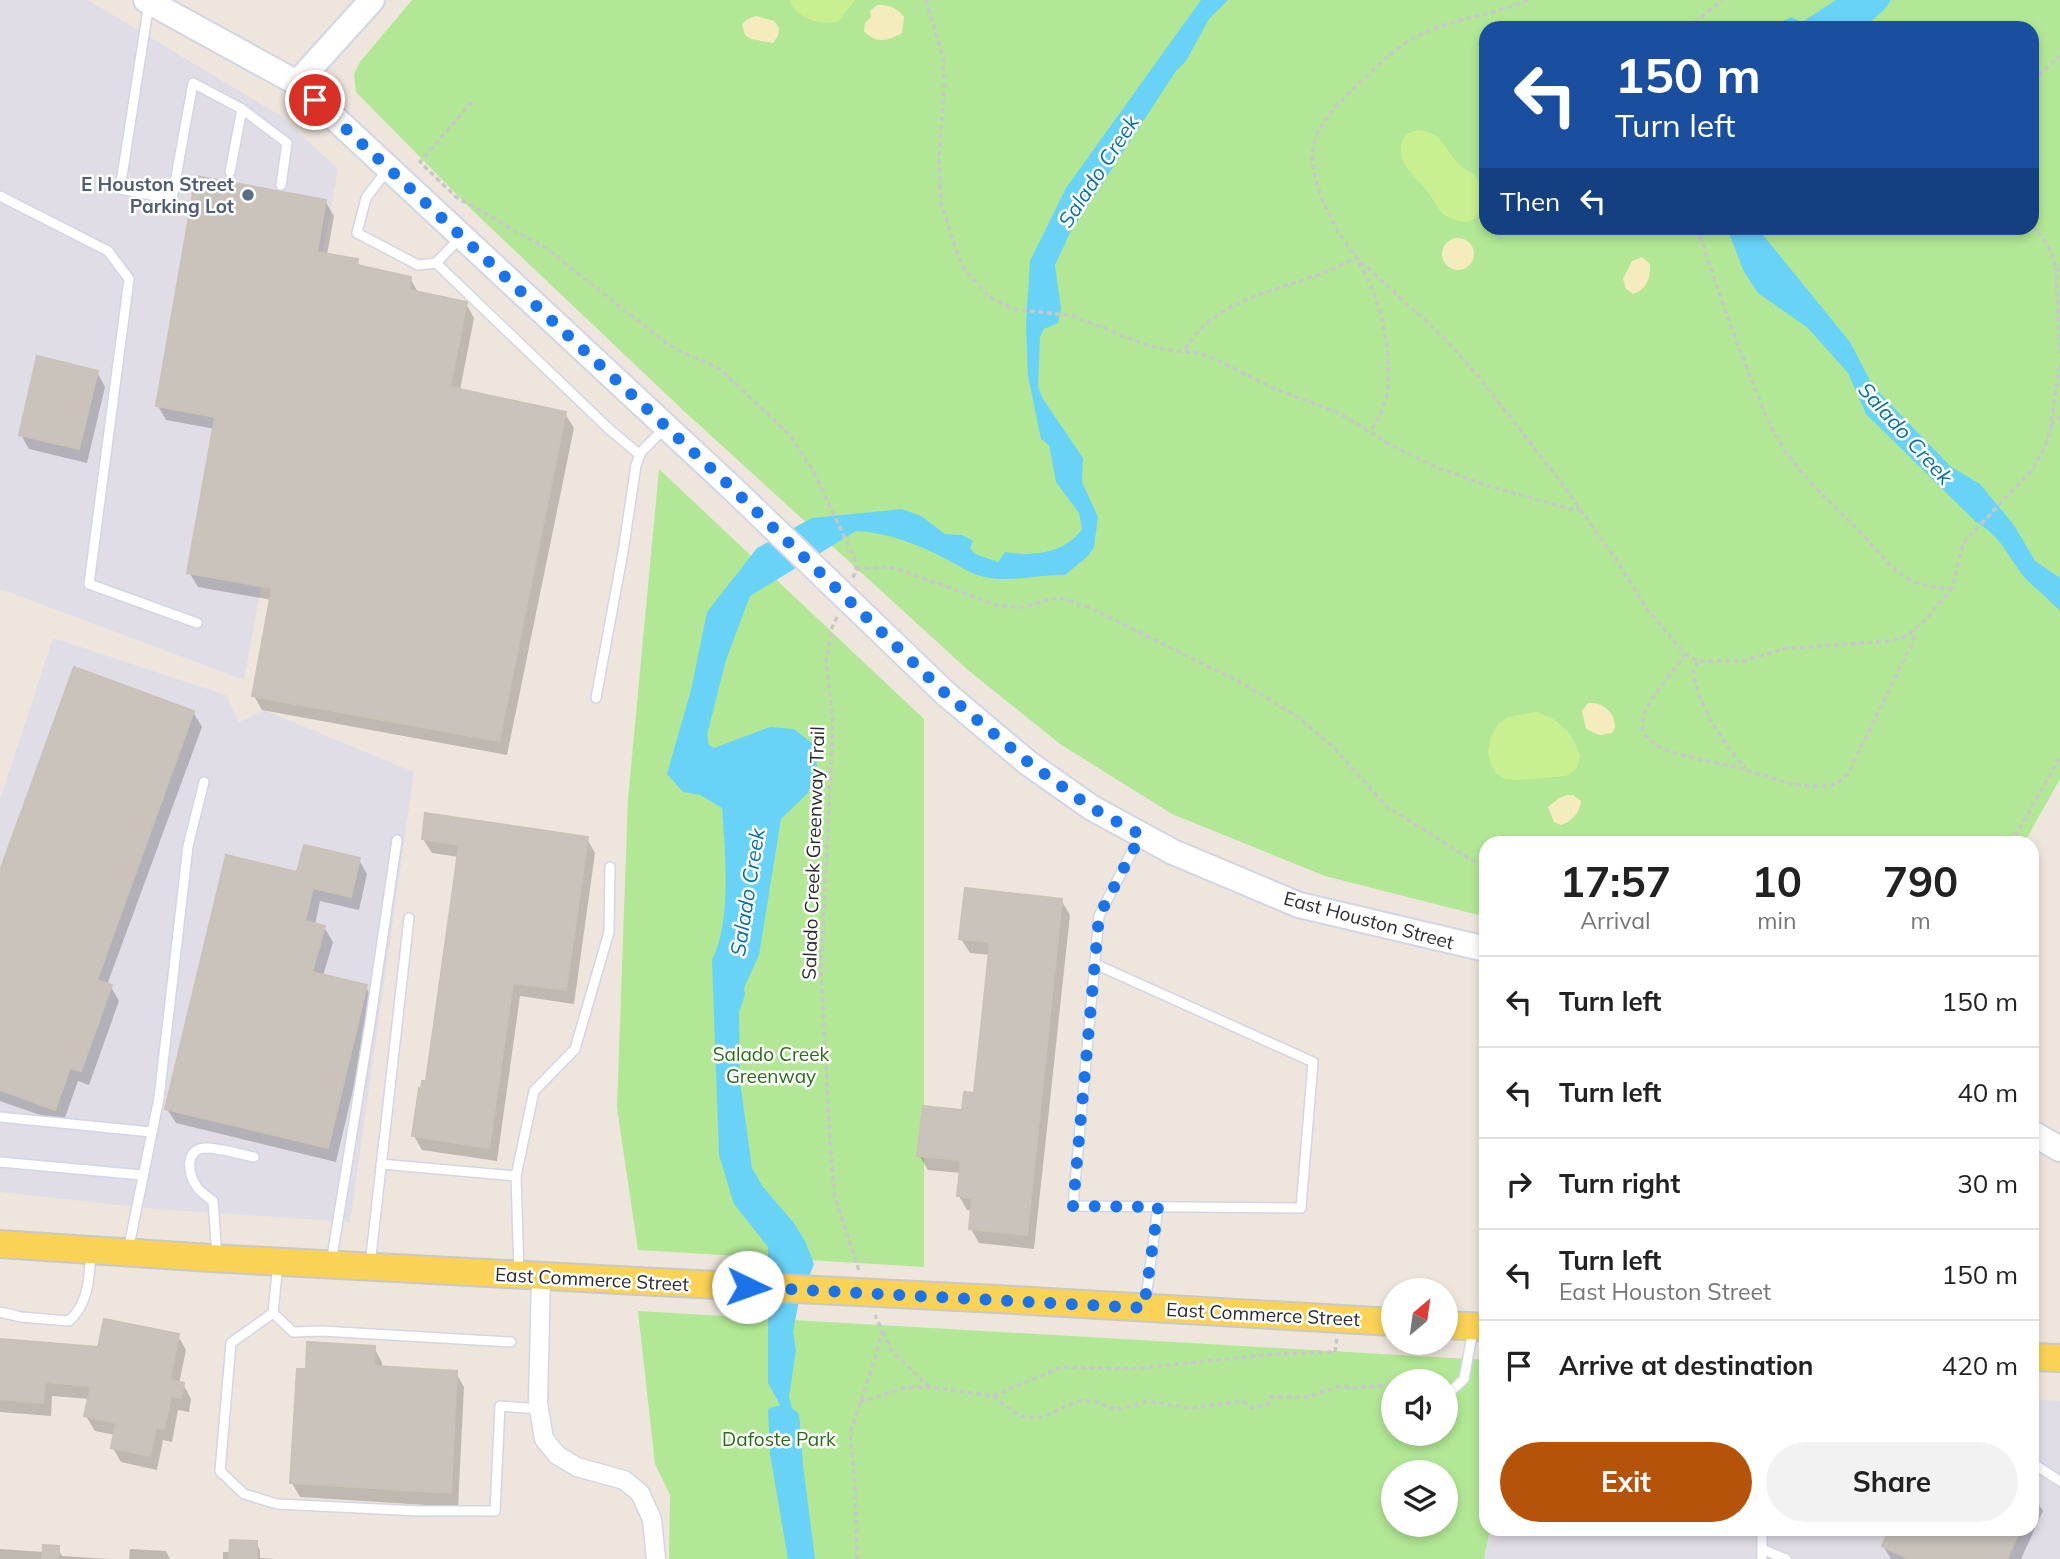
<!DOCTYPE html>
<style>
body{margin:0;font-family:Mulish,sans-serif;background:#f2f2f2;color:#222;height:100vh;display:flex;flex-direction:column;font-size:26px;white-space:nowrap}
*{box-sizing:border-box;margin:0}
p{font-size:23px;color:#767676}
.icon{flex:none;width:38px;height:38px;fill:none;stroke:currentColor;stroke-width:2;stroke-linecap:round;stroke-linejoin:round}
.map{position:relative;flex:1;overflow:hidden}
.details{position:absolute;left:1479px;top:836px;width:560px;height:700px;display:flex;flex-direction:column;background:#fff;border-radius:21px;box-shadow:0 4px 10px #0003}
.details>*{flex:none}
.guide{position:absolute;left:1479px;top:21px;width:560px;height:214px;border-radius:21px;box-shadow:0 4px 10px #0003;background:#1a4fa0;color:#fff;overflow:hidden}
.needle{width:46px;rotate:29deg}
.tools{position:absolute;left:1381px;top:1278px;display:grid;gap:14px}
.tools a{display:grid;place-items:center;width:77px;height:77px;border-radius:50%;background:#fff;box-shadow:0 4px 10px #0003;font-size:35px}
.pin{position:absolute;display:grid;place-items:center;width:60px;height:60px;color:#fff;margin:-30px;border:4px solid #fff;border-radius:50%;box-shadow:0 2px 7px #0007}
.me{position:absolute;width:77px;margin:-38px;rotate:93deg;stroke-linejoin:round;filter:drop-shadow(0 0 5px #0008)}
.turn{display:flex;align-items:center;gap:24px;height:147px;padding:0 21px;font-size:32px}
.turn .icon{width:91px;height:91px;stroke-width:2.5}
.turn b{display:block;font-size:49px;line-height:60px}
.then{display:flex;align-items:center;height:66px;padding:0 21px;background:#0003;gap:14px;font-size:26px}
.eta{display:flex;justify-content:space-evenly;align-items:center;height:119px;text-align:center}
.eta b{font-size:42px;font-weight:700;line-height:49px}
.action{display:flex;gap:14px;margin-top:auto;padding:14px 21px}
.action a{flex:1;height:80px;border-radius:42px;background:#b45309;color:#fff;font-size:28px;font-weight:700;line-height:80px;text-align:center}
.action a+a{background:#f2f2f2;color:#222}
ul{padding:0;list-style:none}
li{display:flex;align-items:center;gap:21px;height:91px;padding:0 21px;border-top:2px solid #e0e0e0}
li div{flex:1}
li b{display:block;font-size:26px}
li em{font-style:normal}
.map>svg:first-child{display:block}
</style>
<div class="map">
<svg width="2060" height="1559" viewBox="0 0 2060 1559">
<rect width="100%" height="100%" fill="#eee6dc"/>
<g fill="#e0dde6">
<path d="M0,0H88L282,117L338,169L244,680L0,589Z"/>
<path d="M53,638L226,695L239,722L264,710L414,772L350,1222L155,1209L0,1192V800Z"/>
<path d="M2032,1399L2060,1401V1559H1484L1490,1530H2032Z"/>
</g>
<g fill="#b2e895" fill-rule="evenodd">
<path d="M412,0H2060V779L2024,843L1486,844V917L1325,876L1172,814L1060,744L968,670L685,412L473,211L356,92L354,74L360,62ZM1486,28H2032V228H1486Z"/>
<path d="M659,469L924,719V1267L638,1250L617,1108L628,799Z"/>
<path d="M638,1311L1486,1360V1530H1490L1484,1559H669L670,1495L655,1464ZM1393,1381H1446V1433H1393ZM1393,1472H1446V1524H1393Z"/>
</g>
<g fill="#f5ecbd">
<path d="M877,5C889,5 896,7 904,17L902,33C889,41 875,44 864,31L865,23L871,17L870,11Z"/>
<path d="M756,16L774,21L779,28L778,36L773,43L751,39L745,35L742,24L748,19Z"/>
<circle cx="1458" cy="254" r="16"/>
<path d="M1642,257L1650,264C1651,278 1646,290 1633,294L1626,289L1623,279L1632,261Z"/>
<path d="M1588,703C1603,702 1615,712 1615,727L1612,733L1599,735L1586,729L1582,711Z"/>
<path d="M1567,795H1573L1581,801C1580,812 1572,822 1561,825L1554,822L1548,807L1559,798Z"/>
</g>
<g fill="#c8f090">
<path d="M789,0H855L838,22C819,25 798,20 789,0Z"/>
<path d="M1418,130C1445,133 1444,151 1461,166C1467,171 1474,173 1478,180C1486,193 1484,223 1463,222C1457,221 1448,218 1443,214C1437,208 1433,198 1428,192C1416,177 1396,164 1402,142C1405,134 1410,132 1418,130Z"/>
<path d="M1535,712C1559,718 1572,732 1580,756L1577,768L1566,776L1517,780L1505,779L1496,774L1490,762L1488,752L1490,739L1498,724L1508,717Z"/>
</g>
<g fill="#69d2f7">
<path d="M1201,0H1228L1209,19L1186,61L1176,71L1070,233L1055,265L1061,309L1058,323L1044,329L1040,337L1038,387L1043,399L1083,458L1082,482L1098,517L1094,547L1088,556L1065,575C1037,574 1012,583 984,577C970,574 957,564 944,558C917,544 886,532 856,531L750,596L726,660L707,735L709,745L714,748L770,727L794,729L812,743L817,765L808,793L781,819L759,955L744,988L745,995L739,1012L740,1081L752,1168L763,1187L794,1223L805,1241L814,1264L798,1305L793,1332L796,1350L789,1397L792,1408L799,1414L803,1465L815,1559H788L770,1454L768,1409L780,1405L768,1383V1247L734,1204L719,1155L712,960C732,920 725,852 722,808L700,795L683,792L667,774L691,690L707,612L757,548L812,518L902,509L921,516L945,534L962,535L973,541L970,548L975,554L998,562L1005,552C1032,557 1066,553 1082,529L1079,513L1056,482L1049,445L1041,439L1028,376L1026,325L1030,261L1066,188Z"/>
<path d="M1836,0H1891L1886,8L1864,28H1769L1791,17L1802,22Z"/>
<path d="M1727,228H1760L1763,235L1850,342L1873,386L1950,466L1980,484L2014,525L2035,561L2060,578V611C2051,601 2041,593 2031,584C2009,563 2006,539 1976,522L1866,414L1848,373L1808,328L1758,293L1744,272Z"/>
</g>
<g fill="#0003">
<path d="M325,201L334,216L327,255L357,260L361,268L410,278L419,294L466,304L474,318L460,390L565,414L574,428L507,755L262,710L254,696L272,600L198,587L189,572L215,429L166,420L158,406Z"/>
<path d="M97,372L105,387L87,463L29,449L21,435Z"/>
<path d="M193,712L202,727L107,985L111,987L119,1001L89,1085L78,1081L63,1123L0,1101V876Z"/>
<path d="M423,839H587L595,853L574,1004L520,996L497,1161L422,1150L414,1136L427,1083L459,857L432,853Z"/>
<path d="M359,860L367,874L359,910L320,901L315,925L324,927L333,942L323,976L366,987L374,1001L336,1162L176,1123L167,1109L299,874Z"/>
<path d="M1061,900L1070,915L1034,1249L979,1243L971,1229L973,1211L967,1210L959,1196L961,1173L928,1170L919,1155L963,1112L976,1095L991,955L970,953L961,939Z"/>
<path d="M178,1336L186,1350L179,1384H183L191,1399L189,1412L178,1410L172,1442L163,1440L157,1470L121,1462L113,1448L115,1435L95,1431L86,1416L90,1399L52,1396L51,1416L0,1412V1341L100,1349Z"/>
<path d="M374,1348L382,1362V1368L456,1373L464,1387L458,1507L300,1497L292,1483L308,1371Z"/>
<path d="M2032,1495L2043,1511L2021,1559H1891L1883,1546L1891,1530H2032Z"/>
<path d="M256,1543L260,1550V1558L276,1559H223V1552H231Z"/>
<path d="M58,1548L62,1556L110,1559H0V1549L44,1552Z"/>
<path d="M130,1549L166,1551L170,1559H173H129Z"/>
</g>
<g fill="#c9c3bc" stroke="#cac2b6" stroke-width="2">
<path d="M196,176L326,200L317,252L358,259L357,265L411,277L409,290L467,302L450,387L566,412L499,741L252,696L272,588L187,573L215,417L156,406Z"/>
<path d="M37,356L98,371L79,449L19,435Z"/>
<path d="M74,667L194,711L97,980L112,985L81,1071L70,1068L55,1110L0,1090V871Z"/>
<path d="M425,813L588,837L566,990L513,983L489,1148L412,1136L419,1088L421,1089L422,1081H426L459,845L422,839Z"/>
<path d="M304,845L360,858L351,897L313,888L305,921L325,926L312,972L367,985L328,1148L165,1109L226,855L297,872Z"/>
<path d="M965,888L1062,899L1027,1235L969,1229L972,1198L957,1196L961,1160L917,1156L923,1106L962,1110L964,1092L974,1093L990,942L959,939Z"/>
<path d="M104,1319L179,1334L170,1380L184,1383L181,1398L171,1396L164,1429L156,1427L150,1456L111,1448L116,1423L84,1416L91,1386L45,1382L43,1403L0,1399V1339L98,1347Z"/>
<path d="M307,1342L375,1346L374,1366L457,1371L451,1493L290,1483L297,1369H306Z"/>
<path d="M1889,1530H2020L2007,1559H1909L1882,1546Z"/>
<path d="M230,1540L257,1541V1559H229Z"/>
<path d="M43,1545L59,1546L58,1559H42Z"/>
</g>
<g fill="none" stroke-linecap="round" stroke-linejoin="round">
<g stroke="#d2d5e5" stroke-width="12">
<g id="service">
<path d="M149,3L120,189L172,199L193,83L242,109L230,172"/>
<path d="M242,109L287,143L281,185"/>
<path d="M387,170L366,198L357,233L418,265L436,263L460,238"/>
<path d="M0,196L108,251L129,279L89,584L197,623"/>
<path d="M436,263L609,429L640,455"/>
<path d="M596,698L623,552L636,465L641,452L665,428"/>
<path d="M1095,964L1313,1062L1301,1208L1073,1206L1099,916L1140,836"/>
<path d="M0,1117L151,1132"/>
<path d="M0,1162L142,1175"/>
<path d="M381,1164L516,1176L519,1273"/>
<path d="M516,1176L534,1091L575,1049L609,932L610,867"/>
<path d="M128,1251L159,1098L188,846L204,782"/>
<path d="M217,1257L213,1201C208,1197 200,1192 197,1187C188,1174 184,1149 205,1148C220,1148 239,1154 254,1157"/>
<path d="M278,1263L273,1313L293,1332L322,1331L511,1342"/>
<path d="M331,1263L370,1023L397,840"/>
<path d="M370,1265L409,918"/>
<path d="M1145,1306L1158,1207"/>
<path d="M0,1312L21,1317L69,1321C89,1303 89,1278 91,1252"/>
<path d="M273,1313L231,1343L220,1471L244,1494L277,1504L419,1511H495L500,1406L539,1409"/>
<path d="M1446,1396L1464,1379L1473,1330"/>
<path d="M1389,1412L1393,1411"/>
<path d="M2032,1463L2060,1481"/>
<path d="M1762,1549L1786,1559"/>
<path d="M1762,1559V1530"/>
</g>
</g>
<g stroke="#d2d5e5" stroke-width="21">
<path id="minor" d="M541,1276L538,1403L544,1439L557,1455L577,1467L624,1480L640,1493L652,1519L656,1559"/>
</g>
<g stroke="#d2d5e5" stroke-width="28">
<g id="secondary">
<path d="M146,0L297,83L732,488"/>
<path d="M297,83L372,0"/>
<path d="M946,694L1028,763L1092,808L1173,852L1299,905L1486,949"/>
<path d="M2032,1133L2060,1149"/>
</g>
</g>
<g stroke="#c8c8c8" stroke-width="30">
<g id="primary">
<path d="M0,1244L210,1258L637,1281"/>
<path d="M997,1299L1393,1322"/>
<path d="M1446,1325L1486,1327"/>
<path d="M2032,1357L2060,1358"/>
</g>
</g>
<g stroke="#c8c8c8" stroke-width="3.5" stroke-dasharray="5 3.5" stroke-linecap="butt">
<path d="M926,0L943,58L944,85L939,159L941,203L955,248L964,269L989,297L1014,309L1074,316L1138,342L1167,350L1199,353L1213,358L1273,388L1339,413L1387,443L1436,467L1489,486L1571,509H1579"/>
<path d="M1528,0C1495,14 1459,18 1426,32C1403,41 1383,60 1366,77C1348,94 1324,115 1315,139C1303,174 1335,231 1356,257L1442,336L1475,372L1560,481L1619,564L1647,609L1685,654L1698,661H1743L1783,649L1888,641L1907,636L1924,621L1952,588L1963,543L2033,469L2048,440L2060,365"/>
<path d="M1688,28L1722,0"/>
<path d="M2032,81L2060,56"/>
<path d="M472,102L420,162L456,197L547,249L665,342L681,352L719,368L790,435L814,473L854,557L856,569L853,578"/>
<path d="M2032,226C2045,240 2053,251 2056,270"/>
<path d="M1697,228C1714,278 1731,329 1751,378C1762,406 1772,435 1791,459C1811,486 1837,508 1860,532C1890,564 1904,589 1951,588"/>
<path d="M2060,269L2056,270L2060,353"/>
<path d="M1185,349C1223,288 1300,291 1356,257C1362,269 1369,280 1373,291C1385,319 1395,379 1383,408C1380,416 1375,424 1370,431"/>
<path d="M2051,425L2060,417"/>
<path d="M856,569L887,567L898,569L999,606L1026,607L1045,600L1060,598L1088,607L1240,682L1297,716L1334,748L1386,806L1486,869"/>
<path d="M837,617L832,628L826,661L833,722L821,972L830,1143L835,1197L859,1271"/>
<path d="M1685,654C1674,673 1636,709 1643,731C1646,738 1653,743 1658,746C1680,757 1707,760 1731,766C1762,774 1790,788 1824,786C1836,786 1844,779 1850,770L1913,641L1914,630"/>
<path d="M1698,662L1693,672C1698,705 1723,743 1745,768"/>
<path d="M2011,844L2060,757"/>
<path d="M883,1332L891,1350L929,1387"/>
<path d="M993,1396C1002,1402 1016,1416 1026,1417C1061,1422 1068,1384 1116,1410L1148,1401L1191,1408L1243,1401L1252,1408L1268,1404L1271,1397H1308L1341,1386L1349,1388L1390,1385"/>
<path d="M860,1402L904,1388L929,1387L993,1396L1062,1367L1132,1369L1275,1354L1335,1352L1337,1338"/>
<path d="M857,1559L855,1485L850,1434L877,1352L882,1330L875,1315"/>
</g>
<use href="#service" stroke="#fff" stroke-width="9"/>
<use href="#minor" stroke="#fff" stroke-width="18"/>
<use href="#secondary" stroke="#fff" stroke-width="24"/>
<use href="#primary" stroke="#fad255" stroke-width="26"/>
<g stroke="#d2d5e5" stroke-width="28" stroke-linecap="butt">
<path id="secondary-bridge" d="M732,488L946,694"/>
</g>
<g stroke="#c8c8c8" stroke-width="30" stroke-linecap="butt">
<path id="primary-bridge" d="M637,1281L997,1299"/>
</g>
<use href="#secondary-bridge" stroke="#fff" stroke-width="24"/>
<use href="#primary-bridge" stroke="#fad255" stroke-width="26"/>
</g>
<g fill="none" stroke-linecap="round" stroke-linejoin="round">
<path stroke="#1a73e8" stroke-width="12" stroke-dasharray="0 21.6" d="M315,100L732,488L946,694L1028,762L1092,808L1141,835L1099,916L1073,1206L1158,1207L1144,1308L748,1287"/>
</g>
<circle fill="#5c6f8a" stroke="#fff" stroke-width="2.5" cx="248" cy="195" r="7"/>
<g text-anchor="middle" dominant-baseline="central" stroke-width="5" stroke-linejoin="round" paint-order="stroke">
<g font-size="19" font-weight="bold" fill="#4e5e75" stroke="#fff" text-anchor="end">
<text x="234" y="184">E Houston Street<tspan x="234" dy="22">Parking Lot</tspan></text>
</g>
<g font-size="19" fill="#2b2b2b" stroke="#fff">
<text transform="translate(813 853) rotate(-88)">Salado Creek Greenway Trail</text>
<text transform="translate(1369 920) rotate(15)">East Houston Street</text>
<text transform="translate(592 1279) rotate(3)">East Commerce Street</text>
<text transform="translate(1263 1314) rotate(3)">East Commerce Street</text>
</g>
<g font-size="19" fill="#286e15" stroke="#fff">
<text x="771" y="1054">Salado Creek<tspan x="771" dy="22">Greenway</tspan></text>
<text x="779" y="1439">Dafoste Park</text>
</g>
<g font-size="21" font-style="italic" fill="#0470a6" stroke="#fff">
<text transform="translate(1098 171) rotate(-57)">Salado Creek</text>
<text transform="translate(1906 433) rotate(48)">Salado Creek</text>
<text transform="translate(747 892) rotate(-81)">Salado Creek</text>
</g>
</g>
</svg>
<div class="tools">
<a><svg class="needle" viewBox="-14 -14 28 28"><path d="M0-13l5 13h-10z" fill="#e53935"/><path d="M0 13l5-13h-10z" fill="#767676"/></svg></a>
<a><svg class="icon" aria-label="sound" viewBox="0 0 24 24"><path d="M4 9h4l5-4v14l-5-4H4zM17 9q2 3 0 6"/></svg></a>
<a><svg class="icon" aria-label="layers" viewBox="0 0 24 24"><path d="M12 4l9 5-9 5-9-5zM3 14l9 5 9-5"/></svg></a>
</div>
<div class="pin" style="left:315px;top:100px;background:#d93025"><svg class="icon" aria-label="arrive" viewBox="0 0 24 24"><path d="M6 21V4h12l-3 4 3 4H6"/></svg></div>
<svg class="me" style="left:748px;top:1287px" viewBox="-20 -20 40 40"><circle r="19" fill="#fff"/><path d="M0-13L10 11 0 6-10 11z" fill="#1a73e8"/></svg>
<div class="guide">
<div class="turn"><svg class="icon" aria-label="left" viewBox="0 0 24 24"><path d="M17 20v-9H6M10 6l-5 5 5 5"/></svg><div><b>150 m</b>Turn left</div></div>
<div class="then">Then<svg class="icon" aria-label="left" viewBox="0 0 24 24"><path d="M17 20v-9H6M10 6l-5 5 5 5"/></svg></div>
</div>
<section class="details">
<div class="eta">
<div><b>17:57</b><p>Arrival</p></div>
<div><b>10</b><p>min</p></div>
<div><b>790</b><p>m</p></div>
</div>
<ul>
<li><svg class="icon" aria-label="left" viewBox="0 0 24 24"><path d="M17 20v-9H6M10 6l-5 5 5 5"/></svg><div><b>Turn left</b></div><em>150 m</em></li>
<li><svg class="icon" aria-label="left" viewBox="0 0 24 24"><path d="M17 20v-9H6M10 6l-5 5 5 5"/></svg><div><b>Turn left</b></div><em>40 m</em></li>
<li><svg class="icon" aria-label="right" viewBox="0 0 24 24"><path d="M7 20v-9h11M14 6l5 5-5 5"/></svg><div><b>Turn right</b></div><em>30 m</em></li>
<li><svg class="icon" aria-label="left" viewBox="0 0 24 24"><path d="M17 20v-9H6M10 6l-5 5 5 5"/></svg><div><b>Turn left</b><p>East Houston Street</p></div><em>150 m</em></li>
<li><svg class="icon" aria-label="arrive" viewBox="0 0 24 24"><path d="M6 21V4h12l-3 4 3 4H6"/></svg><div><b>Arrive at destination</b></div><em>420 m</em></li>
</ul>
<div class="action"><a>Exit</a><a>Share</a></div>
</section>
</div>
